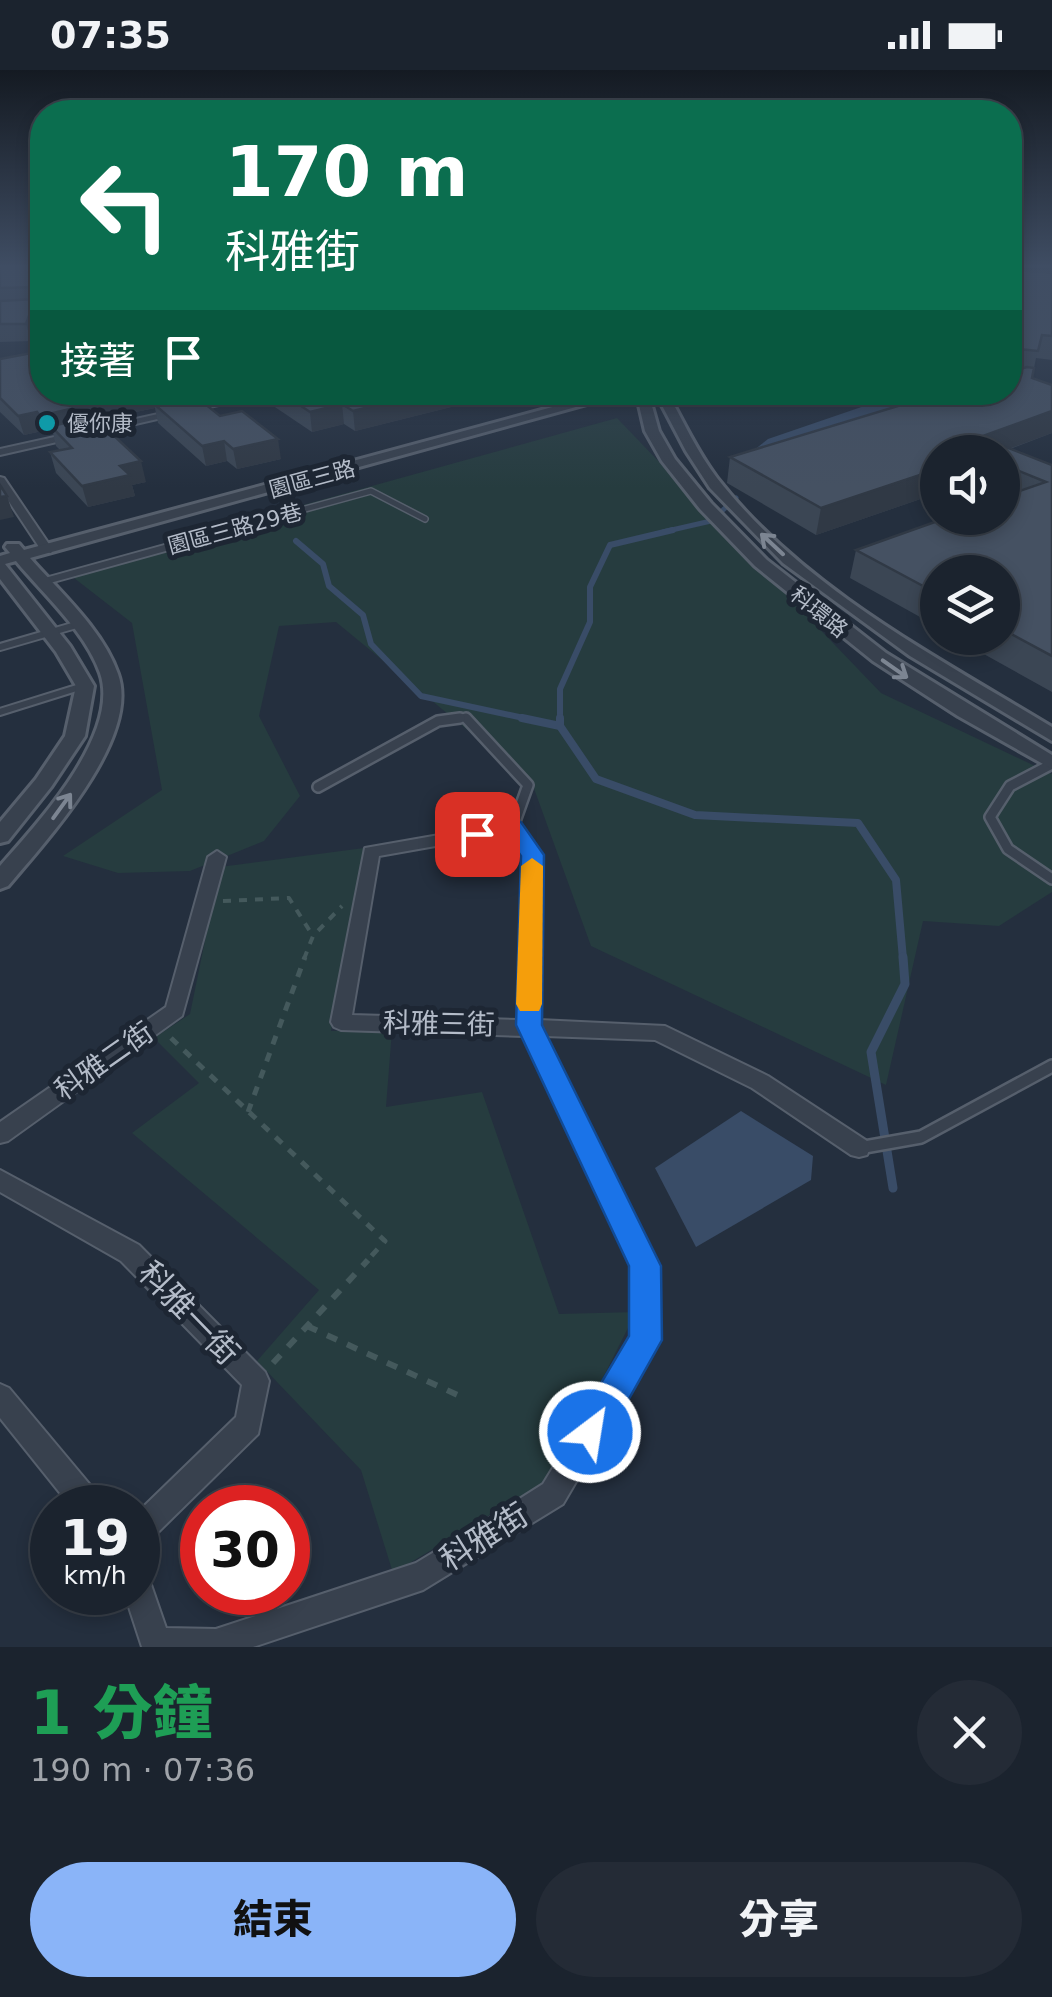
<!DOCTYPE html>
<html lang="zh-TW">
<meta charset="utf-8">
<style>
body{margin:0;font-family:"DejaVu Sans","Noto Sans TC",sans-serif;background:#242b36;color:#f1f3f6;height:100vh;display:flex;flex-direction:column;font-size:38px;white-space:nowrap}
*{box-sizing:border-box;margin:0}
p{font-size:32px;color:#a0a4aa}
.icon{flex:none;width:55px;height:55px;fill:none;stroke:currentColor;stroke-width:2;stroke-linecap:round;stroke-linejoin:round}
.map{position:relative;height:1577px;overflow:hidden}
.panel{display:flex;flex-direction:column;background:#1b232e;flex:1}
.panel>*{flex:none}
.banner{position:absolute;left:30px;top:30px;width:992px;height:305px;border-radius:40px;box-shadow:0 5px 15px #0003,0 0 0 2px #39404a;background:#0b6e4f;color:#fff;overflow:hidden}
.controls{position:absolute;left:920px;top:365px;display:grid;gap:20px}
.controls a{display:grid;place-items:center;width:100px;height:100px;border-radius:50%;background:#1b232e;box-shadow:0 5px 15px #0003,0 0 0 2px #39404a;font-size:50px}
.speed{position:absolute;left:30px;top:1415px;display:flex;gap:20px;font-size:50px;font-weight:700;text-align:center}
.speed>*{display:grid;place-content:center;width:130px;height:130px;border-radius:50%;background:#1b232e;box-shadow:0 5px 15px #0003,0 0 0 2px #39404a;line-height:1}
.speed small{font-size:25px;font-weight:400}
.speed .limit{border:15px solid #d22;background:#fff;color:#111}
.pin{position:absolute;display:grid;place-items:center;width:85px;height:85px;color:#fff;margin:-42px;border-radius:20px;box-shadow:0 5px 15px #0006}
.me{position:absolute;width:110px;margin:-55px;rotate:31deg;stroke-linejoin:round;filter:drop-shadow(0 0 8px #0008)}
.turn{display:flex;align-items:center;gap:35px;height:210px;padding:0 30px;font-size:45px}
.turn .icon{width:130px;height:130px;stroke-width:2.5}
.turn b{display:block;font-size:70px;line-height:85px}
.then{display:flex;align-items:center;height:95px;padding:0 30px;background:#0003;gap:20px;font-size:38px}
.round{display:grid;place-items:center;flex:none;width:105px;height:105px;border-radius:52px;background:#242b36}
.headline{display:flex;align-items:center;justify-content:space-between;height:170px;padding:0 30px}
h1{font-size:60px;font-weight:800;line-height:75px;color:#1e9e55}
.button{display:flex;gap:20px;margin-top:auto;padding:20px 30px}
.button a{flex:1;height:115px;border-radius:60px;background:#8ab4f8;color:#111;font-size:40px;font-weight:800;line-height:115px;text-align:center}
.button a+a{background:#242b36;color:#f1f3f6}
.status{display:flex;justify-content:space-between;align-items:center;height:70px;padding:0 50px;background:#1b232e;direction:ltr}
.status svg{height:28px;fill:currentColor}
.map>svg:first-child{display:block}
</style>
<div class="status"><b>07:35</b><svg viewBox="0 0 49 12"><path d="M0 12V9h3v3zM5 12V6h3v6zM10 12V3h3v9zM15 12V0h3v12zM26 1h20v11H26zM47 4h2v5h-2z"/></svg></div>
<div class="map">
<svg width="1052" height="1577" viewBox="0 0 1052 1577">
<rect width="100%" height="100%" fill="#242f3e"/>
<g fill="#263c3f">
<path d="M617,348L881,623L1052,704V822L999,856L923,851L886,1015L591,876L532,713L336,552L279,556L259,646L300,726L264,771L190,801L118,803L63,786L162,720L132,553L65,501Z"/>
<path d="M364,778L331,961L392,960L386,1037L482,1022L559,1244L636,1242L553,1407L393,1503L361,1400L257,1291L319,1220L132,1063L199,1013L154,968L190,944L220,797Z"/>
</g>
<g fill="#394c67">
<path d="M883,323H948L754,380L768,369L876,332Z"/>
<path d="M741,1041L813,1086L811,1110L696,1177L655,1098Z"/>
</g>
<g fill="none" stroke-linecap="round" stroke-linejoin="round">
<path stroke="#394c67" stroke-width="5" d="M663,462L711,451L736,428"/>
<g stroke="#394c67" stroke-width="6">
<path d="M296,471L323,494L329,516L363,545L371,574L421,626L533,650"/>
<path d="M560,650V619L590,552V517L610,475L673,460"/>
</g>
<g stroke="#394c67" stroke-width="8">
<path d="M522,648L560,656"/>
<path d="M560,648V656L596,709L695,745L858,753L896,810L903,889"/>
</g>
<path stroke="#394c67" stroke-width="9" d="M893,1118L871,982L905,914L903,887"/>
<g stroke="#565f6c" stroke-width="8">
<path id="service-far3" d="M221,462L371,421L425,449"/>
</g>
<g stroke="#565f6c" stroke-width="10">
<g id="service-far2">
<path d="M42,512L230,460"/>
<path d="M0,577L76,555"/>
<path d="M0,642L83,616"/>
<path d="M443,650L465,647L468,650"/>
</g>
</g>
<g stroke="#565f6c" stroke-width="14">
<g id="service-far1">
<path d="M466,648L528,715L513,757"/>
<path d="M1052,694L1010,716L990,747L1008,779L1052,809"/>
<path d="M318,717L438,651L460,648"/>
</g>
</g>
<g stroke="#565f6c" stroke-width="16">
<path id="service" d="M859,1078L921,1067L1052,996"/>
</g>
<g stroke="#565f6c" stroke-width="4">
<g id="minor">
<path d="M257,322H276L0,385V379Z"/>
<path d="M0,407L4,408L53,480L51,483L41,480L0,418Z"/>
<path d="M513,752L519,753L541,785L539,950L665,956L768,1006L867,1071L870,1078L867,1085L859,1087L851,1085L752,1018L655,970L545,966L657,1196L659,1270L563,1434L423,1520L253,1577H142L124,1522H138V1505L149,1509L166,1558L216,1559L416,1493L469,1461L543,1414L633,1267V1196L524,966L341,960L334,957L331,952L365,778ZM509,763L523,785L519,950L352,945L379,786Z"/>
<path d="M217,781L226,787L182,946L8,1071L0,1073V1052L166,937L208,787Z"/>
<path d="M0,1100L139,1175L265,1302L269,1311L258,1364L148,1472L138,1477V1442L236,1347L242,1315L121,1191L0,1122Z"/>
<path d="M0,1314L9,1318L101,1428L105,1438H72L0,1348Z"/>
</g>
</g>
<g stroke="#565f6c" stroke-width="6">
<g id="tertiary">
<path d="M42,236V242L0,244V238Z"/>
<path d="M608,322H630L30,488C60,522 103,560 118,604C141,668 46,771 8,816L0,819V796C37,754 121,664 100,603C85,561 44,525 16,491L5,494L70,576L94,616L85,666L51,717L8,771L0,773V752L36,709L65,666L76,616L56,582L0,509V486L10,483L5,477L7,474H19L24,480Z"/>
<path d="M636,322H648L659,361L675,389L711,433L767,490L886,583L1052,685V699L958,646L873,591L755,496L700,439L662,391L645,361Z"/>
<path d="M655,322H667C683,351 697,382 717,408C803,518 935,586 1052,657V671L910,586L783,493L710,418L686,381Z"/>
</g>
</g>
<g stroke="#44595c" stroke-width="4" stroke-dasharray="8 8" stroke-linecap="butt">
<path d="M223,831L289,828L313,866"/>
<path d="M304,889L313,866L342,836"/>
</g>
<g stroke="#44595c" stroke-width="5" stroke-dasharray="9 9" stroke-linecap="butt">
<path d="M171,968L385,1171L365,1193"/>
<path d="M248,1042L305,887"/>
</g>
<g stroke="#44595c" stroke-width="6" stroke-dasharray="11 11" stroke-linecap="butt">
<path d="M307,1256L462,1327"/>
<path d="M273,1293L368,1190"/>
</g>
<use href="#service-far3" stroke="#38414e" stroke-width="5"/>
<use href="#service-far2" stroke="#38414e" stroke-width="6"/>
<use href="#service-far1" stroke="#38414e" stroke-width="9"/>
<use href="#service" stroke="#38414e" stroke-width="11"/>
<use href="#minor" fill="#38414e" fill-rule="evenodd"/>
<use href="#tertiary" fill="#38414e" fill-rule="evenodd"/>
</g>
<g fill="#3b4654">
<path d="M0,197H42V233H36L40,246L31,271L0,272Z"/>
<path d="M1010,197H1052H1019V200L1052,203V290L1036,288L1032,308L1052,363L1010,379L1052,395V622L955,568H1002V502H938V557L850,508L856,480L1008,425L1002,423V382H938V423L816,465L727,413L730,387L1010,302Z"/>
<path d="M0,289L42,322H235L200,329L220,346L281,389L237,399L227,391L206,396L158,353L155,338L97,350L146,412L132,415L135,426L88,437L56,403L50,382L60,380L56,376L53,363L46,365L42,361L24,365L0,342Z"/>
<path d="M262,322H475L471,323V332L355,361L344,354L312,362L263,329Z"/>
</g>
<g fill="#303945">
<path d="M35,229L40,246L31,271L26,254Z"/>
<path d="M134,322H235L159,338L154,334L155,338L86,352L51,356L53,363L46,365L40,346L79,333Z"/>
<path d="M430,322H475L471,323V332L355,361L353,341Z"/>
<path d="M342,334L344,354L312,362L310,342Z"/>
<path d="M1052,341V363L1000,382L980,367Z"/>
<path d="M37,342L42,361L24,365L18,346Z"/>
<path d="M278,369L281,389L237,399L233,379Z"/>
<path d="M224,371L227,391L206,396L202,376Z"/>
<path d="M141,391L146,412L132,415L135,426L88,437L82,416L120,396Z"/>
<path d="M938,399V423L816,465L821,438Z"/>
<path d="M7,426L14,447L0,450V427Z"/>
</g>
<g fill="#455162" stroke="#303945" stroke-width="2.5">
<path d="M0,197H42V210L40,217L0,218Z"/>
<path d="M1010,197H1019V200L1052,203V266L1042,265L1038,281L1010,278Z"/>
<path d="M35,229L26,254H0V231Z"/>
<path d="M42,281V322H134L79,333L83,336L40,346L37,342L18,346L0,328V289Z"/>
<path d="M1027,297L1034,298L1032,308L1052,315V341L980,367L1052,395V586L1002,559V502H938V524L856,480L946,448H1002V427L1046,412L1002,394V382H938V399L821,438L730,387L944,322H1010V302Z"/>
<path d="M280,322H430L353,341L342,334L310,342Z"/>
<path d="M194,325L220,346L242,341L278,369L233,379L224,371L202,376L154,334Z"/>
<path d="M94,347L141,391L120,396L130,405L82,416L50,382L72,378L51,356Z"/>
<path d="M0,415L7,426L0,427Z"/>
</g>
<defs><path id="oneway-shaft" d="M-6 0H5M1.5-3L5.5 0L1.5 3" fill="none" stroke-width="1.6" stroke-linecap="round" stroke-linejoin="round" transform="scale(2.5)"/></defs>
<g stroke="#7c8592">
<use href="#oneway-shaft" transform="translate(772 474) rotate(-137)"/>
<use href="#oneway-shaft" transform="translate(895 599) rotate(35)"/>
<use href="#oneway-shaft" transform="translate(62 736) rotate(-54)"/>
</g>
<linearGradient id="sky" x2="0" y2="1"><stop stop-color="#141a22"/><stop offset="0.47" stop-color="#3f4d63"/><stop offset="1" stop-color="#3f4d63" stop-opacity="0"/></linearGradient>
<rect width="1052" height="418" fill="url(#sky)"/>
<path fill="#1a73e8" stroke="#114b97" stroke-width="2.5" d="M513,750L521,752L544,785L542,955L661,1196L662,1270L603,1375L590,1380L578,1375L572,1362L629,1266V1196L516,955L521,786L507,765L477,771L466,764L469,758Z"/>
<path fill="#f59e0b" d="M532,788L543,796L542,934L539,941H520L516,934L521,796Z"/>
<circle fill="#0f9aa8" stroke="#1d2633" stroke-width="4" cx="47" cy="353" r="10"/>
<g text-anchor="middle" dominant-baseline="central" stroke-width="10" stroke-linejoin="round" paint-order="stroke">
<g font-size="22" fill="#b4bcc9" stroke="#1d2633" text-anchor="start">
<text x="67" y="353">優你康</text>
</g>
<g font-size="22" fill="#b4bcc9" stroke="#1d2633">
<text transform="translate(312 409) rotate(-15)">園區三路</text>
<text transform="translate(235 459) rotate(-15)">園區三路29巷</text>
<text transform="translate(819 542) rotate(39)">科環路</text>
</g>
<g font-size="28" fill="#b4bcc9" stroke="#1d2633">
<text transform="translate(439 954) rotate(1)">科雅三街</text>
<text transform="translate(104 991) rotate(-35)">科雅二街</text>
</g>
<g font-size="32" fill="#b4bcc9" stroke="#1d2633">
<text transform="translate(189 1243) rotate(46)">科雅一街</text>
<text transform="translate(484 1467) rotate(-32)">科雅街</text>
</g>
</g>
</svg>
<div class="controls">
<a><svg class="icon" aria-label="sound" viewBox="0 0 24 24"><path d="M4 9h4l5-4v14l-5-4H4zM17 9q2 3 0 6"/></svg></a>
<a><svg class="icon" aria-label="layers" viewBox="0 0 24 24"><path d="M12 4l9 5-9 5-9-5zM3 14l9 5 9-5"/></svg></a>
</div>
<div class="speed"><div>19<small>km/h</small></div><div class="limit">30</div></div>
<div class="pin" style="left:477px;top:764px;background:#d93025"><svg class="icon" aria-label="arrive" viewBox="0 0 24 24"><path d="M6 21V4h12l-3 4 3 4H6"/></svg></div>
<svg class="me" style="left:590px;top:1362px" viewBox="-20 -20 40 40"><circle r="17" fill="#1a73e8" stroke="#fff" stroke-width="3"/><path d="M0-11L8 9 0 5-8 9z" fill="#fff"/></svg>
<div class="banner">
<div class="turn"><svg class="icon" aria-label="left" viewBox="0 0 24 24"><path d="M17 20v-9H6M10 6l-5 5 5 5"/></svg><div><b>170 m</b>科雅街</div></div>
<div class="then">接著<svg class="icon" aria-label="arrive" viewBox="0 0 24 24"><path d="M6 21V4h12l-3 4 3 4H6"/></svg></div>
</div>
</div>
<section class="panel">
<div class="headline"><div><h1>1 分鐘</h1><p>190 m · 07:36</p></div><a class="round"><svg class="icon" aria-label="close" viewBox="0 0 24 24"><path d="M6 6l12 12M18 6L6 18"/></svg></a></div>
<div class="button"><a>結束</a><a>分享</a></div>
</section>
